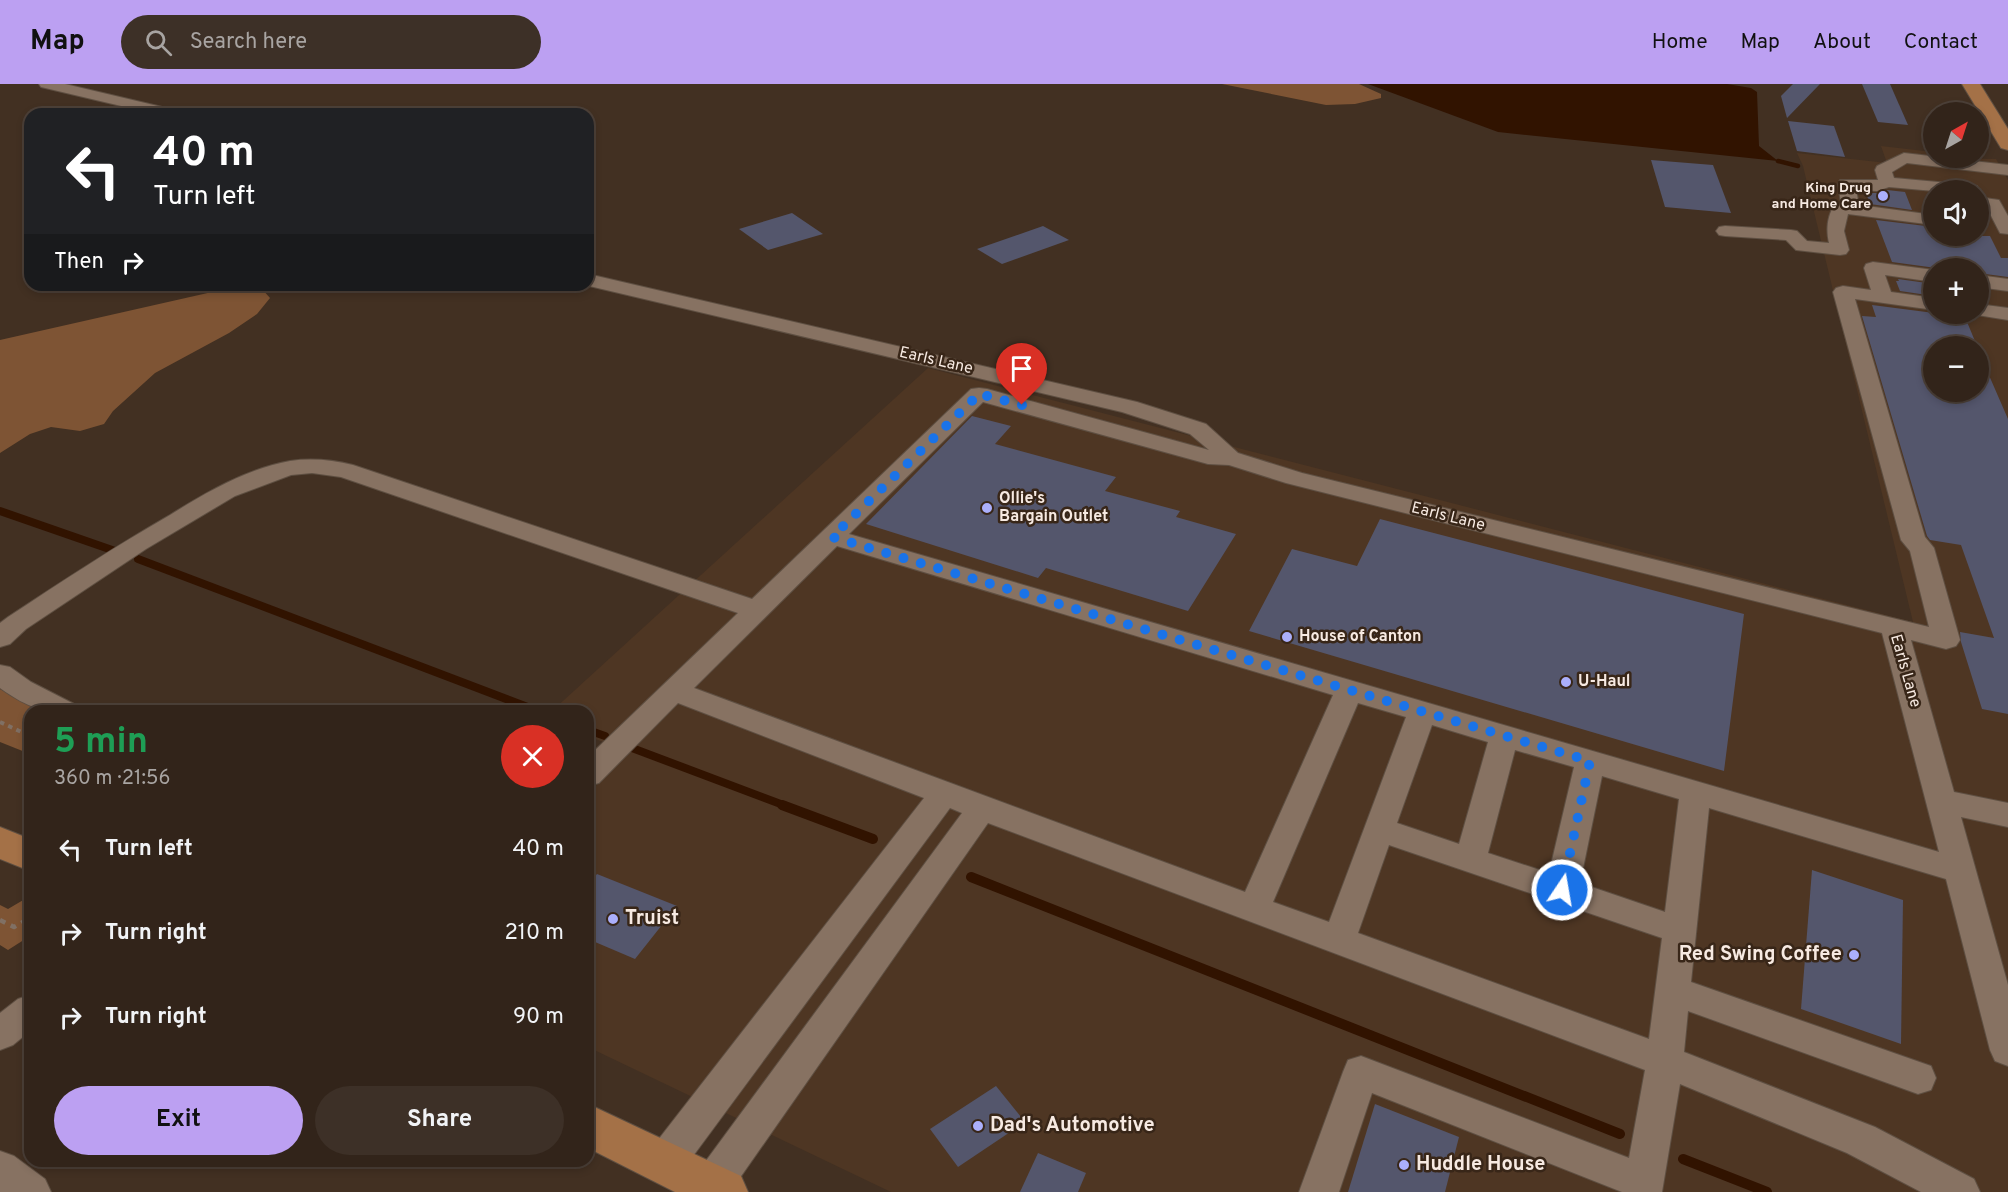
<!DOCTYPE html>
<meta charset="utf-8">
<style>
body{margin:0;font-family:Overpass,sans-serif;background:#3d3027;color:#f1f3f6;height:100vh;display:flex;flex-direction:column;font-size:22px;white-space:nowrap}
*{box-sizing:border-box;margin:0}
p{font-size:20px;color:#a8a4a2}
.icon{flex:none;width:33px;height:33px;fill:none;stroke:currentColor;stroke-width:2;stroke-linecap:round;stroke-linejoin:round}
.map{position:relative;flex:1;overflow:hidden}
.details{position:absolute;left:24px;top:621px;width:570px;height:462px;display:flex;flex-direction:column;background:#32241a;border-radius:18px;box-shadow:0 3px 9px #0003,0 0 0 2px #4d4139}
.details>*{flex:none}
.top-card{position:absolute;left:24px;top:24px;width:570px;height:183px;border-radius:18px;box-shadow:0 3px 9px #0003,0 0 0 2px #4d4139;background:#202124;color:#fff;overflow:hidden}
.needle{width:39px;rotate:39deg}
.fabs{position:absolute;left:1923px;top:18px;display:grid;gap:12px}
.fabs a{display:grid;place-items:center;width:66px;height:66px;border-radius:50%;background:#32241a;box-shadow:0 3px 9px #0003,0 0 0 2px #4d4139;font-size:30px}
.pin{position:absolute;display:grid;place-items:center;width:51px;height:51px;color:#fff;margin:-62px -26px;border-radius:50% 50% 50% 0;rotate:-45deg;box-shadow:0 0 6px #0007}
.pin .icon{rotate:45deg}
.me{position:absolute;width:66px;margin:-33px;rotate:12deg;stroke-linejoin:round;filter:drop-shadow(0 0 4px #0008)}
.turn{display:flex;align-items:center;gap:21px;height:126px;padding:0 30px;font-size:27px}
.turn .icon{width:78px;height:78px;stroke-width:2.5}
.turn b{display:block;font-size:42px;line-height:51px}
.then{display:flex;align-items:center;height:57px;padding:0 30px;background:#0003;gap:12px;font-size:22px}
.round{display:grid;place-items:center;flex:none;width:63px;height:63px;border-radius:32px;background:#3d3027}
.overview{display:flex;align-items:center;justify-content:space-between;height:102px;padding:0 30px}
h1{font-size:36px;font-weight:700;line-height:45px;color:#1e9e55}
.primary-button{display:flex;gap:12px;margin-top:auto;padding:12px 30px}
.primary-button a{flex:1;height:69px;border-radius:36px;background:#bca0f2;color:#111;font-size:24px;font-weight:700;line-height:69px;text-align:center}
.primary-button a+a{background:#3d3027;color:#f1f3f6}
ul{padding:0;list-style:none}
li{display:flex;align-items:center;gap:18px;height:84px;padding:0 30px}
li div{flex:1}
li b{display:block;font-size:22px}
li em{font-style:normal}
header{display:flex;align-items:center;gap:36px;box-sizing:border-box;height:84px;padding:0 30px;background:#bca0f2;color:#111}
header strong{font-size:28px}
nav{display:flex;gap:33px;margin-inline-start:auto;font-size:21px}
.search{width:420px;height:54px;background:#3d3027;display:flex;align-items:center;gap:15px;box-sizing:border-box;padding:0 21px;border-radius:33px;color:#a8a4a2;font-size:22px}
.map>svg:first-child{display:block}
</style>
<header>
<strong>Map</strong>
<div class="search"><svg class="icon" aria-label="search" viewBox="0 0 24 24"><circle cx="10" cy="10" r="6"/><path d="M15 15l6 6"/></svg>Search here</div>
<nav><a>Home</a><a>Map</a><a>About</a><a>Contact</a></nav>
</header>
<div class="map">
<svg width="2008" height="1108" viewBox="0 0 2008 1108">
<rect width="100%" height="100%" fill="#423022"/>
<path fill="#4e3623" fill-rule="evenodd" d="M1881,62L1933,68L1934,74L1996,75L2008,96V1108H891L588,963V710L628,668L588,652V627H552L928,284L1913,538L1803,82L1797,69L1887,79ZM1934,106H1978V152H1934ZM1934,184H1978V230H1934ZM1934,262H1978V308H1934Z"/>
<g fill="#7e5434">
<path d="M1222,0H1359L1381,10V14L1355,20L1326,21Z"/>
<path d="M243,201L262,205L270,214L257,230L229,249L155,289L113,327L104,340L80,347L51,343L30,350L0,369V256Z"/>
<path d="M0,605L42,627H30V670L0,658Z"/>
<path d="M30,812V852L8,866L0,861V821L8,825Z"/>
</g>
<path fill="#311300" d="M1368,0H1727L1751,4L1757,8L1759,62L1778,77L1498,48Z"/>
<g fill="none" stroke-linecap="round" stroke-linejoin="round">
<path stroke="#311300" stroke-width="4.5" d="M1778,77L1798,82"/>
<g stroke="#311300" stroke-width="8">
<path d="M0,427L115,467"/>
<path d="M138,475L538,627"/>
<path d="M588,646L605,652"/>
<path d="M632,664L786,722"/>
</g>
<g stroke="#311300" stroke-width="10">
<path d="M782,721L873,755"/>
<path d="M971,793L1620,1050"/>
<path d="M1683,1075L1767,1108"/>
</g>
</g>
<g fill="#54566c">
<path d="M1793,0H1820L1787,34L1781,12Z"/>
<path d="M1862,0H1890L1908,41L1878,38Z"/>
<path d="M1788,37L1834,42L1845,73L1797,67Z"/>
<path d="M1651,76L1713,81L1731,129L1665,123Z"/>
<path d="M1887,106L1905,108L1912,126L1870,120L1866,109H1878Z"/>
<path d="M792,129L823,150L768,166L739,145Z"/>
<path d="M1876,136L1934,143V152H1990L2001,174H2008V193L1978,189V184H1936L1892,178Z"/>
<path d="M1043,142L1069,156L1002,180L977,165Z"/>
<path d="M1898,195L1934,200V212L1900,207L1896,197H1899Z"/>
<path d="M1872,221L1965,233L1977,262H1934V308H1978V266L2008,335V630L1982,625L1961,558L1960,548L1994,554L1961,461L1930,456L1927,452L1862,232L1876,233Z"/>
<path d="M972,332L1011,342L995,360L1116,393L1105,407L1180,427L1176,433L1236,450L1188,527L1046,484L1038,494L866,440Z"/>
<path d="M1380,435L1744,530L1724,687L1249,547L1292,465L1357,482Z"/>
<path d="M1812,786L1903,816L1901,960L1801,925Z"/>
<path d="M597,790L677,822L635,875L588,855V801Z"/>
<path d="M996,1002L1025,1038L958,1083L930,1045Z"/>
<path d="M1375,1020L1459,1053L1445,1108H1348Z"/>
<path d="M1038,1069L1086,1089L1078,1108H1020Z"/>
</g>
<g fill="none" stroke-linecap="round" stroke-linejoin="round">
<g stroke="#5e4f42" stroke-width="2">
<g id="minor">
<path d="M39,0H65L179,27L182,30H155L41,3Z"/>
<path d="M1904,69L2008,81V91L1907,79L1892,88L1894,94L1971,101L1977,102L1979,106L1934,107L1889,103L1877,107L1856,106L1859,121L1934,131V141L1848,130L1844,147L1849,166L1846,170L1840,171L1796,166L1786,156L1725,152L1719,151L1716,147L1719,143L1725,142L1791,146L1797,147L1807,157L1829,159C1826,146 1827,132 1835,120L1841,119L1838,100L1840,96H1878L1875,86L1877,82Z"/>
<path d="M1978,113L1999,116L2008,132V150L2000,149L1987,124L1978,123Z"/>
<path d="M1873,178L1934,186V198L1885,191L1891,208L1934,214V226L1855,215L1925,453L1934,464L1960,556L1956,562L1946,565L1911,556L1954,708L2008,719V743L1961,733L2008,901V982L1995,977L1990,966L1946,795L1709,724L1691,898L1931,982L1936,994L1931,1006L1918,1010L1688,927L1684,968L1875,1043L1974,1095L1980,1108H1921L1847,1069L1680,1000L1662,1108H1622L1372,1009L1339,1108H1299L1343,988L1348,976L1361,972L1629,1074L1645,986L988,739L730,1108H694L691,1102L697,1089L962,729L950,724L679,1091L665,1096L651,1091L646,1078L651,1065L924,714L678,619L599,699L588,702V673L738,529L341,393L312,389L291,391L235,412L146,465L26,545L10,560L0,563V539L8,533C61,498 114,463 170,431C207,408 246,385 290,377C311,374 333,376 353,381L752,515L971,305L979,304L987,305L1209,366L1190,350L1122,328L585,201H588V190L1137,318L1206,340L1238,369L1302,389L1929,543L1910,467L1901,456L1833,208L1836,204L1843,202L1871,206L1864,184L1866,180ZM983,318L1208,380L1229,381L1286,399L1882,549L1939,768L849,450ZM837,462L1333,611L1245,808L694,604ZM1358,619L1406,633L1329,838L1273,818ZM1432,641L1488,658L1459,760L1397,739ZM1515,666L1574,683L1549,789L1488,769ZM1602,692L1679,715L1665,828L1580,799ZM1389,761L1662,854L1649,955L1358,849Z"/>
<path d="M1978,191L2008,195V207L1978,203Z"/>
<path d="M1978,220L2008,224V236L1971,230H1978Z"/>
<path d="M0,581L10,583L31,598L74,620L78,627C41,627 31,626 0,604Z"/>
<path d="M30,911V947L13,961L0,966V929L18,915Z"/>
<path d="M0,1067L14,1072L45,1095L51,1108H0Z"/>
</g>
</g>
<g stroke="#5e4f42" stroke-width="2">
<g id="major">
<path d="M1962,0H1980L2008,45V66L2001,64Z"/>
<path d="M0,743L30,755V787L0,775Z"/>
<path d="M588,1020L741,1092L748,1108H675L588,1064Z"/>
</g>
</g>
<path stroke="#807064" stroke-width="4" stroke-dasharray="4.5 4.5" stroke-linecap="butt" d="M0,638L30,652"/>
<path stroke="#807064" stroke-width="4.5" stroke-dasharray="6 6" stroke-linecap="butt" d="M0,836L14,843L30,834"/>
<use href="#minor" fill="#877262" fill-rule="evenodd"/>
<use href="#major" fill="#a47147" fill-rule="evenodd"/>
</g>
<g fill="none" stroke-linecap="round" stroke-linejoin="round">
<path stroke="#1a73e8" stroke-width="10" stroke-dasharray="0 18" d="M1022,321L979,310L832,453L1590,677L1562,806"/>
</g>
<g fill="#abaffb" stroke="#382618" stroke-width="2">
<circle cx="1883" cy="112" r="6"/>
<circle cx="987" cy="424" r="6"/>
<circle cx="1287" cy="553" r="6"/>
<circle cx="1566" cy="598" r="6"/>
<circle cx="613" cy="835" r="6"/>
<circle cx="1854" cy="871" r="6"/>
<circle cx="978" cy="1042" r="6"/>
<circle cx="1404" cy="1081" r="6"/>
</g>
<g text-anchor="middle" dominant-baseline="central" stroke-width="5" stroke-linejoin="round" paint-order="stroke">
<g font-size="14" font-weight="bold" fill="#f7eae2" stroke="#382618" text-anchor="end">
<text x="1871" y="104">King Drug<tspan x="1871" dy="16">and Home Care</tspan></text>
</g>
<g font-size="16" fill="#f7eae2" stroke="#382618">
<text transform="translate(936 277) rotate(13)">Earls Lane</text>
<text transform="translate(1448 433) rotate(14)">Earls Lane</text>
<text transform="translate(1905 587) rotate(74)">Earls Lane</text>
</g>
<g font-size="16" font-weight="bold" fill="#f7eae2" stroke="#382618" text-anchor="start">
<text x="999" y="415">Ollie's<tspan x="999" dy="18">Bargain Outlet</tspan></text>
<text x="1299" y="553">House of Canton</text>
<text x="1578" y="598">U-Haul</text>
</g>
<g font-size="20" font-weight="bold" fill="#f7eae2" stroke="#382618" text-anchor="start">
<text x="625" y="835">Truist</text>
<text x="1842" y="871" text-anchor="end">Red Swing Coffee</text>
<text x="990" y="1042">Dad's Automotive</text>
<text x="1416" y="1081">Huddle House</text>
</g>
</g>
</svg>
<div class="fabs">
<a><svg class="needle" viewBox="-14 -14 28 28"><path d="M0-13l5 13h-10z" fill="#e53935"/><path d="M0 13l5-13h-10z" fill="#a8a4a2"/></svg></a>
<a><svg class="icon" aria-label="sound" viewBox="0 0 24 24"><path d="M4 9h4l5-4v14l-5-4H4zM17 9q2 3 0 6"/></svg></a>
<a>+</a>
<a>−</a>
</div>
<div class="pin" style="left:1022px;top:321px;background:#d93025"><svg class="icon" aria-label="arrive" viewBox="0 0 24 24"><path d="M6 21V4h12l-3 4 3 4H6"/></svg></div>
<svg class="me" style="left:1562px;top:806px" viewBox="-20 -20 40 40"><circle r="17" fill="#1a73e8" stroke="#fff" stroke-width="3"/><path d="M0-11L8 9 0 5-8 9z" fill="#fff"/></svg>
<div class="top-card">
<div class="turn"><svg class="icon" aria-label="left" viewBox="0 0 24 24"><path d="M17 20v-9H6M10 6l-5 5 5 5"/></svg><div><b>40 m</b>Turn left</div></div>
<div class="then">Then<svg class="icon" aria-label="right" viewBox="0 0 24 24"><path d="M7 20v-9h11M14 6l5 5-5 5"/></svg></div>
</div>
<section class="details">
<div class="overview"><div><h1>5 min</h1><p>360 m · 21:56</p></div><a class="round" style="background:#d93025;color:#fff"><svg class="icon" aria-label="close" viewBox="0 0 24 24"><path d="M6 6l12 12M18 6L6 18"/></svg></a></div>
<ul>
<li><svg class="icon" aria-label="left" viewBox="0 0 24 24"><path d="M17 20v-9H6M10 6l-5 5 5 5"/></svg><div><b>Turn left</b></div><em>40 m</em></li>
<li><svg class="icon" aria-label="right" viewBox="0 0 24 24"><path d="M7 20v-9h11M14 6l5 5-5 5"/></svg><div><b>Turn right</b></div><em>210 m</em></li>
<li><svg class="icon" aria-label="right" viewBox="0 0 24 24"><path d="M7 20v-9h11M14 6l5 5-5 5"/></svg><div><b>Turn right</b></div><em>90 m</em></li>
</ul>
<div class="primary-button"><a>Exit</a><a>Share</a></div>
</section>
</div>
